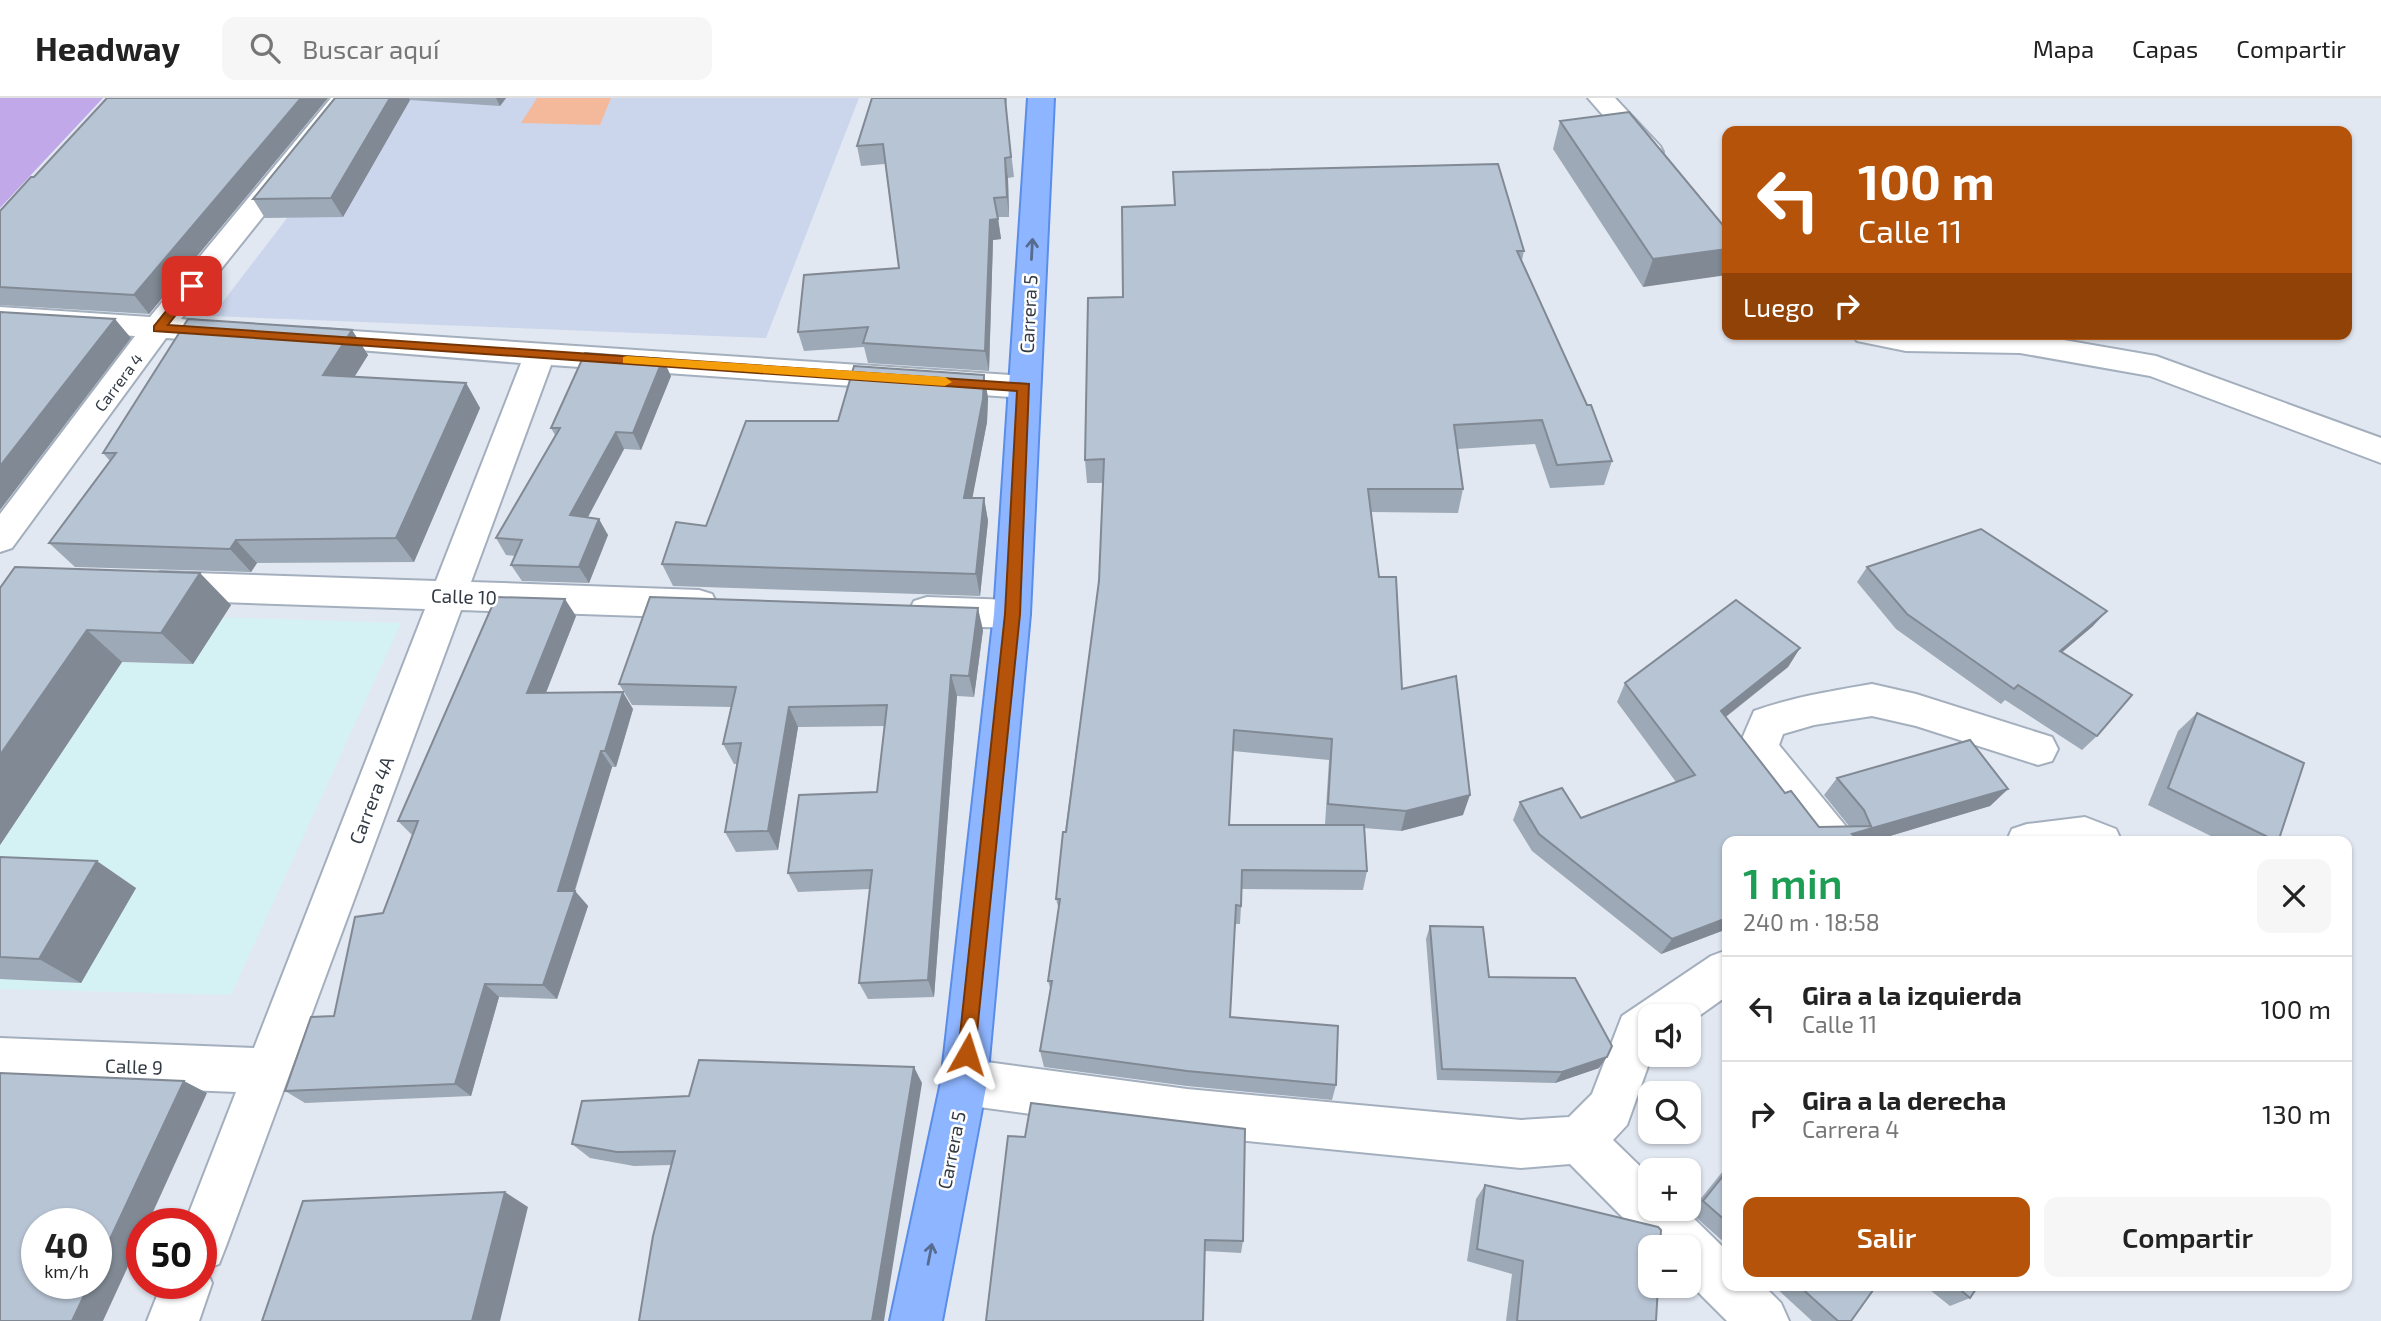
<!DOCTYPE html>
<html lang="es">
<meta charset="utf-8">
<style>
body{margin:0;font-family:"Exo 2",sans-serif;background:#f6f6f6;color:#222;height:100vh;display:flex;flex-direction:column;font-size:26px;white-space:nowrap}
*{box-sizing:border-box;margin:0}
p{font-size:23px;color:#767676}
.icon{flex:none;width:38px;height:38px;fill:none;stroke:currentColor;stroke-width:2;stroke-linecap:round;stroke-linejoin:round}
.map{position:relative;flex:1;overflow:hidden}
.drawer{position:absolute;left:1722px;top:738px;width:630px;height:455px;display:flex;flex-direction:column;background:#fff;border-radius:14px;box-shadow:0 2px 5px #0004}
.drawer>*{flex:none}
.guide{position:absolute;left:1722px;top:28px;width:630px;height:214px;border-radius:14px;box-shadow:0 2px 5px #0004;background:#b45309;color:#fff;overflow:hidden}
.fabs{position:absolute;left:1638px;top:906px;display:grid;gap:14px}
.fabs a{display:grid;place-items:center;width:63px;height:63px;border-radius:14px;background:#fff;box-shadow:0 2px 5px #0004;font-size:35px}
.speed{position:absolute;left:21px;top:1110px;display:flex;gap:14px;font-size:35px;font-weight:700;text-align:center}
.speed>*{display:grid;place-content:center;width:91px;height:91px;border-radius:50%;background:#fff;box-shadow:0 2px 5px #0004;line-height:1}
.speed small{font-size:18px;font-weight:400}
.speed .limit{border:10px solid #d22;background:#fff;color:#111}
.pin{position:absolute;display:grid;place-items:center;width:60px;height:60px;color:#fff;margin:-30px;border-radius:14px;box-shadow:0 4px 10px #0006}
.me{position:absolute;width:77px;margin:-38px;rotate:6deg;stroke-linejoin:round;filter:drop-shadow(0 0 5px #0008)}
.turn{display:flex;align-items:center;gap:24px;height:147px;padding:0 21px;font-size:32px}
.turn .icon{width:91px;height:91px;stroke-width:2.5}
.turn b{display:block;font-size:49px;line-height:60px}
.then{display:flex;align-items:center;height:66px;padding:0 21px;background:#0003;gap:14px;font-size:26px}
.round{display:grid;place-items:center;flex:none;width:74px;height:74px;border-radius:14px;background:#f6f6f6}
.overview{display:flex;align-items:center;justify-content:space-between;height:119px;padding:0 21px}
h1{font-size:42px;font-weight:600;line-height:52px;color:#1e9e55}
.button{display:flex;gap:14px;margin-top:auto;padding:14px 21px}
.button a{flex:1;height:80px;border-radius:14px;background:#b45309;color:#fff;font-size:28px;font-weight:600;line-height:80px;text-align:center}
.button a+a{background:#f6f6f6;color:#222}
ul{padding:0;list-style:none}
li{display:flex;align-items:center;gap:21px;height:105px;padding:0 21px;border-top:2px solid #e0e0e0}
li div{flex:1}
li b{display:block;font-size:26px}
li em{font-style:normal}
header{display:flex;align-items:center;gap:42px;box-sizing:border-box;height:98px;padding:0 35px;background:#fff;border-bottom:2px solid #e0e0e0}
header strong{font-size:33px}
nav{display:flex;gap:38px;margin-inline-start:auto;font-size:24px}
.search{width:490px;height:63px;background:#f6f6f6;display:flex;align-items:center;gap:18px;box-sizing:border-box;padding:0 24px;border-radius:14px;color:#767676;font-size:26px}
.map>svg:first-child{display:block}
</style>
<header>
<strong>Headway</strong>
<div class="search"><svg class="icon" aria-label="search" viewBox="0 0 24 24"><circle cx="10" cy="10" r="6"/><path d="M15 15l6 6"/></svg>Buscar aquí</div>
<nav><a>Mapa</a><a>Capas</a><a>Compartir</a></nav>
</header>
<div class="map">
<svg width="2381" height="1223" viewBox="0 0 2381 1223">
<rect width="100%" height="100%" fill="#e2e8f2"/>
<path fill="#cbd6ec" d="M379,0H859L766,240L212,218Z"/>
<path fill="#d4f1f4" d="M0,512L401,525L231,897L0,891Z"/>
<path fill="#c1a8e9" d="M0,0H103L0,110Z"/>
<path fill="#f3b99a" d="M537,0H611L600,27L521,25Z"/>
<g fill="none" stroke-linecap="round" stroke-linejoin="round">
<g stroke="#a4afbe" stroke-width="4">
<g id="minor">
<path d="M331,0H358L181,221L244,228L248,235L244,242L233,245L166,240L12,450L0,454V416L135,238L0,229V209L150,219Z"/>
<path d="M1588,0H1615L1660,48L1663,54L1660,60L1650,62L1640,60Z"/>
<path d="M307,230L1024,278L1035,281L1040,289L1035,297L1024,300L551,267L471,484L699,492L712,496L717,506L712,516L699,520L461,512L226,1148L219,1166L206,1171L212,1185L199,1223H147L162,1185H201V1125H185L236,994L0,984V940L254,950L425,511L161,502L148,498L143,488L148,478L161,474L436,483L521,265L296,247L292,240L296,233Z"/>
<path d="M1853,236H2029L2156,258L2381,340V365L2150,278L2020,255L1906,253L1857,243Z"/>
<path d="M927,499L1012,502L1025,506L1030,516L1025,526L1012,530L927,527L914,523L909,513L914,503Z"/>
<path d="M1872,586L1916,596L2052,639L2058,651L2052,663L2038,667L1916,628L1872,618L1814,627L1783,636L1779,647L1848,731L1854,744H1808L1744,662L1738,650L1754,613C1793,599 1832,593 1872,586Z"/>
<path d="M2085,719L2116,731L2122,744H2006L2012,731L2027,726Z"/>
<path d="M1727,852V898L1689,925V919H1650L1652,957L1627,1027L1613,1042L1650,1078V1111H1684L1727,1153V1188H1764L1781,1205L1789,1223H1727L1689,1185V1150H1653L1570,1066L1521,1070L1187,1037L964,1007L948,1000L941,984L948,968L964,961L1187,991L1521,1022L1569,1019L1592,996L1622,918L1711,858Z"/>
</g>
</g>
<g stroke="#598de9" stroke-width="4">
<path id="major" d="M1028,0H1054L1030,516L987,984L942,1223H890L941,984L994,516Z"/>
</g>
<use href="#minor" fill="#fff" fill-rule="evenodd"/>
<use href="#major" fill="#8eb5ff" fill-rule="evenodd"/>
</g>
<g fill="#9da9b6" fill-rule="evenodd">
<path d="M105,0H328L149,216L0,207V113L34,79L106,1Z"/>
<path d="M335,0H506L500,8L410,2L343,119L265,120L253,101Z"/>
<path d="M872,0H1007L1006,11L1014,79L1008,80L1009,119H998L1001,141L993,142L989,273L868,265L864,249L804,253L798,234L899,170L885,66L861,68L857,48Z"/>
<path d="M1560,23L1726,132L1643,189L1553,51Z"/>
<path d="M1173,74L1524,153L1522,162L1612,363L1604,387L1550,390L1535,346L1457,351L1463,391L1458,415L1371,414L1379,479L1402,591L1463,717L1401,733L1364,730L1367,773L1363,792L1242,791L1240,826H1235L1230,919L1336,987L1332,1002L1187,988L1044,969L1040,953L1051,893L1048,883L1059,812L1056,801L1099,483L1103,385H1087L1085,362L1123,199L1174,107ZM1233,653L1329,662L1325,727H1229Z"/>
<path d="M352,232L368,257L354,279L466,285L480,310L414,464L257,465L251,474L75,469L49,445L110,363L103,355Z"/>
<path d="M984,277L988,300L987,324L972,400H984L988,423L980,498L673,488L662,466L706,428L838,323Z"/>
<path d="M671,278L641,352L624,351L588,419L608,437L589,485L522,483L511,467L516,458L506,457L496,440L555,337L551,330Z"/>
<path d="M1867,469L2093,528L2062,554L2097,638L2082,652L2005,602L2001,606L1896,531L1857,484Z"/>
<path d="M0,490L231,507L193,566L122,564L0,747Z"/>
<path d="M576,518L546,595L633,611L616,669H612L575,793L588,808L557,901L499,899L471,998L305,1005L285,993L334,918L383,815L412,737L398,723Z"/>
<path d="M983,532L974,599L957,598L934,899L868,901L859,885L870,791L798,794L788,775L877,694L885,628L798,629L778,752L736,754L725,734L737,666H734L723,646L731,609L632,607L619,586Z"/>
<path d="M1800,550L1788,569L1726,619L1785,695L1819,729L1849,728L1824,697L1837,680L2008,691L1990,708L1870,744H1727V831L1661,856L1532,753L1513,722L1520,704L1581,720L1676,684L1617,604L1625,585Z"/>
<path d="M2197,615L2278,744H2223L2148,707L2178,633Z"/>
<path d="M0,759L136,790L81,885L0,881Z"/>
<path d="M1430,828L1489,879L1599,970L1555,985L1437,982L1426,841Z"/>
<path d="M922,985L671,1067L634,1068L590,1060L572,1046L689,998Z"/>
<path d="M1008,1038L1243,1143L1241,1155L1205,1153Z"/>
<path d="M1727,1068V1147L1690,1114Z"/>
<path d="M1485,1087L1656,1223H1506L1512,1176L1467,1163L1476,1101Z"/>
<path d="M1774,1188H1876L1851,1223H1812Z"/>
<path d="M1925,1188H1978L1970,1200L1950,1208Z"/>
</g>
<g fill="#808994">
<path d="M301,0H328L149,216L134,197Z"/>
<path d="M390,0H409L410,2L343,119L331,100Z"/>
<path d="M496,0H506L500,8Z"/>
<path d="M1005,60L1008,80L1009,119L1007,99Z"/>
<path d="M998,121L1001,141L993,142L989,273L985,253L990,122Z"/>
<path d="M1727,151V177L1643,189L1653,161Z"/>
<path d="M115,221L131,240L0,412V368Z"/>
<path d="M352,232L368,257L340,302L323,277Z"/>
<path d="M663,261L671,278L641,352L633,335Z"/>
<path d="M984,277L988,300L987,324L968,423L964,400Z"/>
<path d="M466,285L480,310L414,464L396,440Z"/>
<path d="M616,334L624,351L580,434L570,417Z"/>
<path d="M984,400L988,423L980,498L976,476Z"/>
<path d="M599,421L608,437L589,485L579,469Z"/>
<path d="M236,442L257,465L251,474L230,451Z"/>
<path d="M200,475L231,507L193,566L161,535Z"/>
<path d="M565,501L576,518L539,612L527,595Z"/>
<path d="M978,510L983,532L974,599L969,578Z"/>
<path d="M2107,513L2093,528L2046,568L2060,553Z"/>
<path d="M87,532L122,564L0,747V657Z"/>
<path d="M1800,550L1788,569L1710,631L1721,613Z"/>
<path d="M951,577L957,598L934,899L928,882Z"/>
<path d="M623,594L633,611L616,669L605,653Z"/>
<path d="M789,609L798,629L778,752L768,733Z"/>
<path d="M601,653L612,669L570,807L558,793Z"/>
<path d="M2008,691L1990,708L1870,744H1846L1852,736Z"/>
<path d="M1470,697L1463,717L1401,733L1406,713Z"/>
<path d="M97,763L136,790L81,885L39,861Z"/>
<path d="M575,793L588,808L557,901L543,887Z"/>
<path d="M1727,820V831L1661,856L1672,841Z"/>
<path d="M485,886L499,899L471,998L455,986Z"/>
<path d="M1607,959L1599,970L1555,985L1562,974Z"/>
<path d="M914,969L922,985L884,1223H872Z"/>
<path d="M184,983L207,995L148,1125H142V1138L103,1223H72L90,1185H96V1171Z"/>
<path d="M505,1094L528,1109L500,1223H472Z"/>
</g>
<g fill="#b7c4d4" stroke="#808994" stroke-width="2">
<path d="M107,0H301L134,197L0,189V113L31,79H34Z"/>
<path d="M335,0H390L331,100L253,101Z"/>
<path d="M872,0H1005L1011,59L1005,60L1007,99L994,100L998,121L990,122L985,253L863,245L868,229L798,234L804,177L899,170L883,46L857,48Z"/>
<path d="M1629,14L1727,132V151L1653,161L1560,23Z"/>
<path d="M1498,66L1524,153H1517L1587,307H1591L1612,363L1557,367L1542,322L1454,327L1463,391H1368L1379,479H1396L1402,591L1456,578L1470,697L1406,713L1328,706L1332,641L1234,632L1229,727H1364L1367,773L1242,772L1241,808L1236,807L1230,919L1338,928L1336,987L1187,973L1040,953L1052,883H1048L1060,801H1056L1063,734H1066L1099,483L1104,361L1085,362L1088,200L1123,199L1122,109L1175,107L1173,74Z"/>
<path d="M0,214L115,221L0,368Z"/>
<path d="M188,221L352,232L323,277L466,285L396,440L236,442L230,451L49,445L116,355H103Z"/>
<path d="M585,255L663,261L633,335L616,334L570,417L599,421L579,469L511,467L522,442L496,440L560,330H551Z"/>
<path d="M854,268L984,277L983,301L964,400H984L976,476L662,466L676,424L706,428L746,323H838Z"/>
<path d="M1981,431L2107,513L2060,553L2132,597L2097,638L2018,587L2014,591L1907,516L1867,469Z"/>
<path d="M15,469L200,475L161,535L87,532L0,657V490Z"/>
<path d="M496,499L565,501L527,595L623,594L605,653H601L558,793H575L543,887L485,886L455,986L285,993L311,919L334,918L355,819L383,815L418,723H398Z"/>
<path d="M650,499L978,510L969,578L951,577L928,882L859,885L872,772L788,775L799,697L877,694L887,607L789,609L768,733L725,734L741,645L723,646L736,589L619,586Z"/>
<path d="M1736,502L1800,550L1721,613L1785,695L1791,693L1819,729L1871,728L1864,712L1837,680L1970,642L2008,691L1852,736L1862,744H1727V820L1672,841L1539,736L1520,704L1562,690L1581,720L1695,677L1625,585Z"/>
<path d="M2197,615L2304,665L2278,744L2168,690Z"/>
<path d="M0,759L97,763L39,861L0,859Z"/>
<path d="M1430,828L1483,829L1489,879L1575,880L1612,948L1607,959L1562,974L1442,971Z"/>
<path d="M699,962L914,969L872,1223H639L653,1138L675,1053L617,1054L572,1046L582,1003L689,998Z"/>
<path d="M0,975L184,983L96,1171V1125H37V1185H90L72,1223H0Z"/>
<path d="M1031,1005L1245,1031L1243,1143L1205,1142L1203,1223H986L1008,1038L1025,1039Z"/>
<path d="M1727,1073V1124L1703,1103Z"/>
<path d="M1485,1087L1658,1129L1661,1132L1660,1150H1650V1188H1658L1656,1223H1517L1523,1163L1477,1151Z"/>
<path d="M505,1094L472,1223H262L303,1103Z"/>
<path d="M1799,1188H1876L1851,1223H1838Z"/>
<path d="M1956,1188H1978L1970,1200Z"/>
</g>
<defs><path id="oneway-shaft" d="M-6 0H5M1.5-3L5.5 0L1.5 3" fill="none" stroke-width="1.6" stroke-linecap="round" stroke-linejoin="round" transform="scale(1.75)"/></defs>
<g stroke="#576b8f">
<use href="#oneway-shaft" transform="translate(1032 151) rotate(-87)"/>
<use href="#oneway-shaft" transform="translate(930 1156) rotate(-79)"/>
</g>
<path fill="#b45309" stroke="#753606" stroke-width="2" d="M192,185L198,188L168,227L1029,286L1020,516L974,963L967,966L960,963L958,956L1005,516L1017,293L154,233V228L188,186Z"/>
<path fill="#f59e0b" d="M627,258L945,279L952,284L945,288L623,265V259Z"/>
<g text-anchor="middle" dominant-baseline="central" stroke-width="5" stroke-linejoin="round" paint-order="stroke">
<g font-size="16" fill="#323a44" stroke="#fff">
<text transform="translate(118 284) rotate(-53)">Carrera 4</text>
</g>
<g font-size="19" fill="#323a44" stroke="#fff">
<text transform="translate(1028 216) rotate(-87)">Carrera 5</text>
<text transform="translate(464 498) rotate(2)">Calle 10</text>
<text transform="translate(371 702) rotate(-69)">Carrera 4A</text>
<text transform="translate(134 968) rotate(2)">Calle 9</text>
<text transform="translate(951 1052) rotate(-79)">Carrera 5</text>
</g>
</g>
</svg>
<div class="fabs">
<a><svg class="icon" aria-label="sound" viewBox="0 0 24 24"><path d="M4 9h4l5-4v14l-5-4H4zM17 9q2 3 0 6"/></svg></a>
<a><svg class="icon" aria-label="search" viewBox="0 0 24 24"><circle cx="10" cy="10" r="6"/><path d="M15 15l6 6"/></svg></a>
<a>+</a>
<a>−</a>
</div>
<div class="speed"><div>40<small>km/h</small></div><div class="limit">50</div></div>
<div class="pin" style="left:192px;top:188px;background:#d93025"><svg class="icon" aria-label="arrive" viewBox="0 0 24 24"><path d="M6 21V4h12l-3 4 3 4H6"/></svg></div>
<svg class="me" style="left:967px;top:956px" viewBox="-20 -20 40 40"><path d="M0-17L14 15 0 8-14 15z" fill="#b45309" stroke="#fff" stroke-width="4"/></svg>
<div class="guide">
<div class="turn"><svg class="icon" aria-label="left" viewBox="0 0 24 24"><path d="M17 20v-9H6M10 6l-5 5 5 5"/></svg><div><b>100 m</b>Calle 11</div></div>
<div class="then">Luego<svg class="icon" aria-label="right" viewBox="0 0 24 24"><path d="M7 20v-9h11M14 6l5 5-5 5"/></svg></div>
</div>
<section class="drawer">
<div class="overview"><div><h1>1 min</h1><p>240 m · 18:58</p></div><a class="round"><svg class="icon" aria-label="close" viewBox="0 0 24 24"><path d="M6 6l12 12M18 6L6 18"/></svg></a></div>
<ul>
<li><svg class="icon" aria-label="left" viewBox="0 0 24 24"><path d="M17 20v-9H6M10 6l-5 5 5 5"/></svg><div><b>Gira a la izquierda</b><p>Calle 11</p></div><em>100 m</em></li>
<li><svg class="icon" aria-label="right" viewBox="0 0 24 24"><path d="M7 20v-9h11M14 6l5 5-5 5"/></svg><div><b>Gira a la derecha</b><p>Carrera 4</p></div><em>130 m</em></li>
</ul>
<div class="button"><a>Salir</a><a>Compartir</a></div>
</section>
</div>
